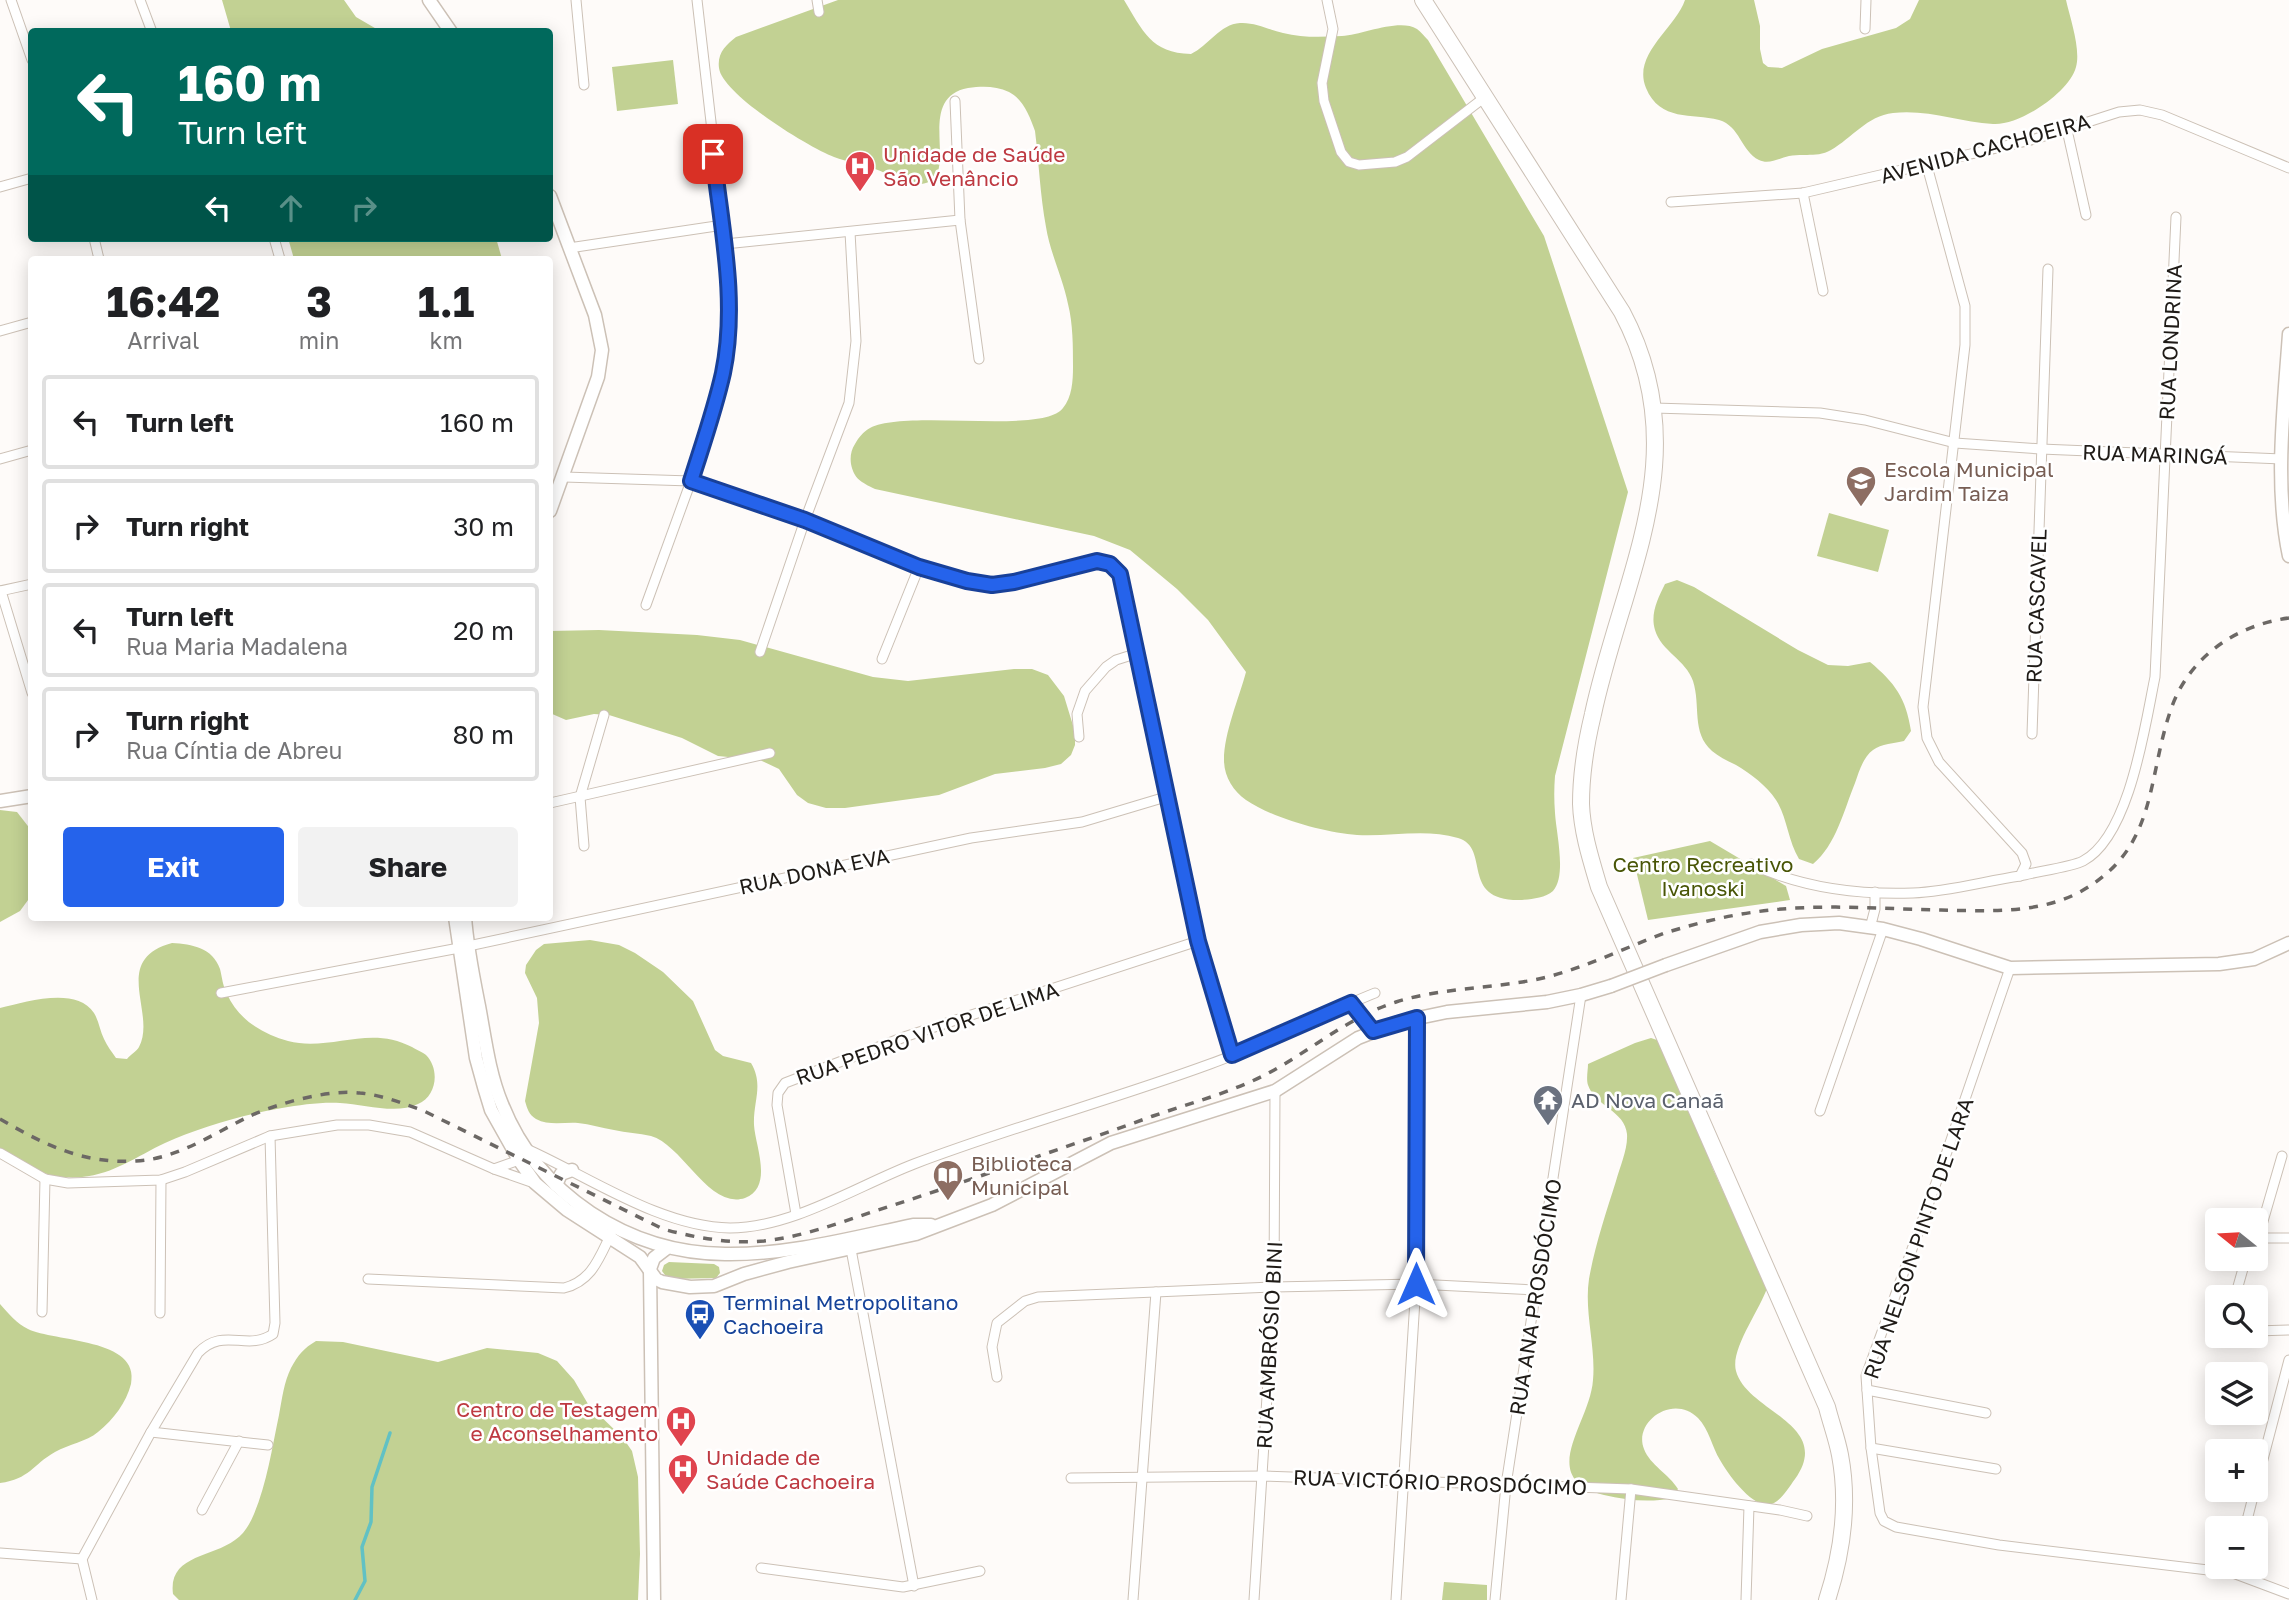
<!DOCTYPE html>
<meta charset="utf-8">
<style>
body{margin:0;font-family:"Golos Text",sans-serif;background:#f2f2f2;color:#202124;height:100vh;display:flex;flex-direction:column;font-size:26px;white-space:nowrap}
*{box-sizing:border-box;margin:0}
p{font-size:23px;color:#757577}
.icon{flex:none;width:38px;height:38px;fill:none;stroke:currentColor;stroke-width:2;stroke-linecap:round;stroke-linejoin:round}
.map{position:relative;flex:1;overflow:hidden}
.drawer{position:absolute;left:28px;top:256px;width:525px;height:665px;display:flex;flex-direction:column;background:#fff;border-radius:7px;box-shadow:0 4px 18px #0003}
.drawer>*{flex:none}
.top-card{position:absolute;left:28px;top:28px;width:525px;height:214px;border-radius:7px;box-shadow:0 4px 18px #0003;background:#00695c;color:#fff;overflow:hidden}
.needle{width:46px;rotate:288deg}
.buttons{position:absolute;left:2205px;top:1208px;display:grid;gap:14px}
.buttons a{display:grid;place-items:center;width:63px;height:63px;border-radius:7px;background:#fff;box-shadow:0 4px 18px #0003;font-size:35px}
.pin{position:absolute;display:grid;place-items:center;width:60px;height:60px;color:#fff;margin:-30px;border-radius:14px;box-shadow:0 4px 10px #0006}
.me{position:absolute;width:77px;margin:-38px;rotate:0deg;stroke-linejoin:round;filter:drop-shadow(0 0 5px #0008)}
.turn{display:flex;align-items:center;gap:24px;height:147px;padding:0 35px;font-size:32px}
.turn .icon{width:91px;height:91px;stroke-width:2.5}
.turn b{display:block;font-size:49px;line-height:60px}
.lanes{display:flex;align-items:center;height:66px;padding:0 35px;background:#0003;justify-content:center;gap:35px;direction:ltr}
.lanes .off{opacity:.35}
.eta{display:flex;justify-content:space-evenly;align-items:center;height:119px;text-align:center}
.eta b{font-size:42px;font-weight:700;line-height:49px}
.primary-button{display:flex;gap:14px;margin-top:auto;padding:14px 35px}
.primary-button a{flex:1;height:80px;border-radius:7px;background:#2563eb;color:#fff;font-size:28px;font-weight:700;line-height:80px;text-align:center}
.primary-button a+a{background:#f2f2f2;color:#202124}
ul{padding:0;list-style:none}
li{display:flex;align-items:center;gap:21px;height:94px;margin:0 14px 10px;padding:0 21px;border:4px solid #e0e0e0;border-radius:7px}
li div{flex:1}
li b{display:block;font-size:26px}
li em{font-style:normal}
.map>svg:first-child{display:block}
</style>
<div class="map">
<svg width="2289" height="1600" viewBox="0 0 2289 1600">
<rect width="100%" height="100%" fill="#fefbf9"/>
<g fill="#c2d193">
<path d="M222,0H344L356,17L380,31H231Z"/>
<path d="M838,0H1124C1143,31 1151,53 1191,54C1208,46 1220,24 1240,23C1255,22 1269,30 1283,33C1302,38 1323,37 1342,36C1362,35 1399,18 1417,29C1421,32 1425,37 1428,40L1544,236L1628,492L1555,776C1554,788 1554,800 1555,813C1556,832 1567,876 1553,891C1545,898 1532,899 1522,900C1458,902 1492,848 1458,838C1425,828 1390,837 1357,835C1325,833 1272,818 1246,800C1233,791 1224,776 1224,760C1224,733 1239,698 1246,672L1208,620L1177,589L1130,550L1094,536L875,489C861,482 854,479 851,464C850,457 851,450 855,444C859,437 863,432 870,428C908,409 1043,435 1063,408C1072,397 1073,381 1073,367C1073,346 1073,324 1068,304C1063,278 1050,253 1046,227C1040,195 1039,163 1035,131C1030,117 1023,99 1009,92C996,86 983,86 968,88C909,99 969,187 915,184C901,183 888,173 875,169C862,164 847,162 834,157C809,148 722,94 719,68C717,53 726,45 736,37Z"/>
<path d="M1685,0H1754L1760,26V49L1763,63L1768,67L1782,68L1822,49L1896,28L1910,19L1919,0H2066C2070,18 2081,49 2076,67C2069,93 2019,126 1993,124C1959,122 1928,109 1893,113C1867,116 1852,138 1831,150C1817,158 1803,153 1789,156C1780,158 1769,165 1759,160C1741,151 1740,126 1719,120C1692,113 1660,122 1646,88C1632,54 1675,29 1685,0Z"/>
<path d="M673,60L678,104L617,111L612,67Z"/>
<path d="M288,238H496L502,259H294Z"/>
<path d="M1829,513L1889,530L1878,572L1817,556Z"/>
<path d="M1677,580L1694,587L1798,650L1828,665L1848,666L1870,662C1895,683 1906,698 1911,731L1904,741C1895,743 1881,744 1873,750C1863,757 1859,772 1855,783C1844,810 1836,845 1813,864L1799,859C1788,841 1787,817 1776,800C1767,786 1750,773 1736,765C1728,761 1719,757 1712,751C1691,732 1701,706 1693,681C1686,660 1661,651 1655,630C1650,614 1658,598 1665,584Z"/>
<path d="M599,630L697,635L740,640L873,677L908,681L1014,669H1032L1048,675L1064,696L1075,732V745L1071,755L1061,764L1045,768L995,774L939,795L845,808H826L808,803L797,795L779,769L760,760L718,756L682,738L609,715L594,714L566,720L550,713V631Z"/>
<path d="M0,810L17,812L31,830V896L20,911L0,922Z"/>
<path d="M1710,841L1786,886L1790,900L1648,920L1633,858Z"/>
<path d="M590,940L619,945L635,953L663,972L693,1001L715,1050L723,1056L751,1063C764,1085 753,1101 754,1125C755,1145 774,1187 745,1198C709,1210 683,1145 651,1136C639,1133 626,1133 614,1130C602,1128 590,1124 578,1123C564,1122 549,1126 536,1119C529,1115 527,1108 525,1101L539,1023L537,998L525,973L526,965L536,950L544,944Z"/>
<path d="M172,943C192,944 213,948 220,969C222,977 223,987 227,994C238,1019 262,1034 288,1041C330,1052 369,1024 412,1047C416,1050 423,1052 426,1055C440,1069 437,1096 418,1104C396,1115 364,1104 340,1103C321,1102 300,1105 282,1108C246,1114 197,1128 165,1143C137,1156 114,1174 82,1177C51,1180 23,1168 0,1148V1008C26,1002 76,986 94,1013C99,1021 100,1031 104,1039C107,1046 112,1052 116,1058L127,1059C130,1055 137,1051 139,1047C157,1013 110,960 172,943Z"/>
<path d="M1651,1038L1663,1042L1694,1113L1713,1169L1767,1288C1760,1310 1730,1349 1736,1371C1747,1412 1834,1424 1795,1479C1789,1487 1783,1498 1774,1503C1756,1514 1728,1474 1720,1460C1712,1447 1709,1429 1698,1418C1673,1393 1633,1422 1644,1449C1650,1465 1669,1474 1678,1489L1672,1498C1650,1503 1626,1500 1604,1495C1535,1478 1590,1424 1593,1380C1596,1347 1584,1312 1589,1279C1595,1245 1606,1213 1616,1181C1620,1166 1628,1149 1627,1134C1625,1111 1595,1106 1588,1085C1586,1079 1588,1070 1588,1064L1635,1043Z"/>
<path d="M669,1262L714,1264L719,1267L720,1273L716,1278L668,1279L662,1271L664,1265Z"/>
<path d="M0,1304C8,1313 17,1324 28,1329C54,1342 141,1338 131,1384C126,1403 114,1419 98,1432C86,1442 69,1444 55,1452C32,1465 30,1479 0,1483Z"/>
<path d="M316,1341L343,1342L438,1362L487,1348L538,1353L557,1361L574,1380L588,1404L623,1438L632,1451L638,1477L640,1554L638,1600H179L173,1594C168,1555 211,1558 235,1540C244,1534 250,1524 254,1514C267,1483 272,1448 279,1415C282,1399 284,1382 291,1368C298,1355 304,1348 316,1341Z"/>
<path d="M1444,1582L1487,1585V1600H1442Z"/>
</g>
<g fill="none" stroke-linecap="round" stroke-linejoin="round">
<path stroke="#61c1c4" stroke-width="3.5" d="M355,1600L365,1581L362,1547L371,1522L372,1487L390,1433"/>
<g stroke="#ccc1b6" stroke-width="11">
<g id="minor">
<path d="M11,0L32,60"/>
<path d="M140,0L152,32"/>
<path d="M576,0L584,85"/>
<path d="M817,0L819,12"/>
<path d="M1327,0L1333,29L1322,83L1324,101L1341,152L1349,162L1359,165L1395,162L1407,157L1485,97"/>
<path d="M1865,29L1866,0"/>
<path d="M955,101L960,220L979,359"/>
<path d="M2067,130L2086,215"/>
<path d="M0,187L32,178"/>
<path d="M1803,193L1823,291"/>
<path d="M1671,202L1803,193L2035,139L2119,112L2140,110L2162,115L2289,168"/>
<path d="M94,238L99,259"/>
<path d="M274,238L280,259"/>
<path d="M725,244L960,220"/>
<path d="M569,248L723,225"/>
<path d="M0,331L32,322"/>
<path d="M1654,408L1820,413L1865,420L1955,443L2041,449L2282,459"/>
<path d="M0,459L32,450"/>
<path d="M564,477L691,481L805,520L919,567L967,581L992,585L1014,582L1097,561L1110,564L1120,574L1198,941L1232,1055"/>
<path d="M0,591L32,584"/>
<path d="M1,591L32,693"/>
<path d="M646,605L691,481L723,373L729,326L725,244L697,0"/>
<path d="M760,652L805,520L849,403L856,341L850,232"/>
<path d="M882,659L919,567"/>
<path d="M2032,734L2048,269"/>
<path d="M1079,737L1077,714L1085,691L1106,667L1116,660L1138,653"/>
<path d="M550,803L770,753"/>
<path d="M584,846L580,797L604,715"/>
<path d="M1751,864C1802,888 1857,895 1913,893C1947,892 1986,881 2020,876L2026,864L2022,853L1939,762L1927,738L1923,707L1965,345V306L1927,166"/>
<path d="M2020,876C2034,872 2072,867 2083,861C2130,836 2145,725 2155,677L2176,217"/>
<path d="M1870,928L1875,909V892"/>
<path d="M2010,968L1940,1172L1866,1376L1871,1448L1880,1513L1884,1521L1896,1527L1999,1545L2233,1573L2289,1594"/>
<path d="M221,993L459,948L971,838L1082,822L1169,796"/>
<path d="M1351,1003L1373,1031"/>
<path d="M1820,1111L1883,929"/>
<path d="M529,1150C591,1178 661,1227 730,1228C792,1228 857,1186 914,1164C1011,1127 1112,1100 1210,1064C1266,1044 1320,1015 1375,993"/>
<path d="M0,1153L45,1179L68,1183L161,1180L185,1172L270,1136L337,1125H369L410,1132L494,1169L534,1183"/>
<path d="M2282,1156L2259,1235L2262,1238H2289"/>
<path d="M494,1169L519,1160"/>
<path d="M796,1214L777,1105L778,1093L785,1083L907,1036L1198,941"/>
<path d="M850,1244L914,1586"/>
<path d="M368,1279L564,1288C592,1281 599,1258 611,1234"/>
<path d="M2235,1297L2246,1258"/>
<path d="M42,1312L45,1179"/>
<path d="M160,1313L161,1180"/>
<path d="M2256,1331L2289,1330"/>
<path d="M997,1377L992,1347L997,1323L1025,1301L1038,1297L1274,1287L1416,1284L1536,1290"/>
<path d="M1867,1390L1986,1413"/>
<path d="M151,1432L268,1445"/>
<path d="M1871,1448L1996,1469"/>
<path d="M1071,1478L1262,1476L1631,1489L1780,1510L1807,1516"/>
<path d="M2256,1486L2289,1360"/>
<path d="M202,1510L239,1441"/>
<path d="M2245,1528L2255,1489"/>
<path d="M0,1553L82,1559"/>
<path d="M761,1568L903,1587L980,1571"/>
<path d="M92,1600L82,1559L151,1432L198,1353C223,1326 247,1352 273,1334L275,1323L270,1136"/>
<path d="M1133,1600L1156,1292"/>
<path d="M1254,1600L1274,1287L1275,1091"/>
<path d="M1396,1600L1416,1284L1417,1018"/>
<path d="M1495,1600L1506,1485L1581,995"/>
<path d="M1621,1600L1631,1489"/>
<path d="M1746,1600L1749,1506"/>
</g>
</g>
<g stroke="#ccc1b6" stroke-width="15">
<g id="secondary">
<path d="M429,0L451,32"/>
<path d="M550,196L595,315L602,350L598,377L550,511"/>
<path d="M2289,334C2284,406 2274,485 2289,556"/>
<path d="M0,801L32,796"/>
<path d="M455,917L476,1058L484,1087L491,1110L519,1160L535,1183L567,1210L640,1257L656,1279L662,1282L690,1287L714,1286L744,1274L788,1262L916,1234L992,1205L1111,1143L1275,1091L1358,1038L1399,1022L1447,1012L1547,1002L1581,995L1611,986"/>
<path d="M465,917C467,947 473,976 479,1006C485,1038 489,1073 502,1104C538,1195 628,1253 725,1254C789,1255 851,1238 913,1225H931"/>
<path d="M1666,965L1760,932L1801,925L1839,923L1883,929L1921,939L2010,968L2219,964L2254,959L2289,943"/>
<path d="M556,1185L561,1174L572,1170"/>
<path d="M654,1600L650,1269L654,1258L667,1248"/>
</g>
</g>
<g stroke="#ccc1b6" stroke-width="18">
<path id="trunk" d="M1423,0L1622,312C1698,455 1623,574 1593,714C1586,743 1581,774 1581,804C1582,832 1591,860 1599,887L1827,1407C1831,1423 1837,1439 1840,1455C1849,1503 1842,1554 1827,1600"/>
</g>
<use href="#minor" stroke="#fff" stroke-width="9"/>
<use href="#secondary" stroke="#fff" stroke-width="12"/>
<use href="#trunk" stroke="#fff" stroke-width="16"/>
<path stroke="#6c6865" stroke-width="3.5" stroke-dasharray="9 9" stroke-linecap="butt" d="M0,1119C45,1145 83,1164 136,1161C178,1159 214,1133 250,1116C279,1103 329,1089 360,1093C382,1095 401,1103 422,1110L663,1229C696,1238 730,1244 764,1241C801,1237 836,1224 872,1212C910,1200 948,1187 986,1174C1042,1155 1098,1136 1153,1116C1185,1105 1218,1096 1250,1082C1301,1060 1342,1019 1396,1002C1443,987 1495,989 1543,978C1585,968 1624,948 1665,933C1694,924 1725,916 1755,912C1817,903 1879,909 1941,910C1986,911 2037,914 2078,893C2158,850 2146,782 2171,709C2189,657 2236,625 2289,618"/>
<g stroke="#ccc1b6" stroke-width="15" stroke-linecap="butt">
<path id="secondary-bridge" d="M1611,986L1666,965"/>
</g>
<use href="#secondary-bridge" stroke="#fff" stroke-width="12"/>
</g>
<g fill="none" stroke-linecap="round" stroke-linejoin="round">
<g stroke="#184099" stroke-width="18">
<path id="route" d="M713,154C721,226 738,301 723,373C715,409 702,446 691,481L805,520L919,567L967,581L992,585L1014,582L1097,561L1110,564L1120,574L1198,941L1232,1055L1351,1003L1373,1031L1417,1018L1416,1284"/>
</g>
<use href="#route" stroke="#2563eb" stroke-width="12"/>
</g>
<defs>
<g id="hospital-pin" transform="scale(1.575)"><path d="M0 17L-7.5 6A9.5 9.5 0 1 1 7.5 6Z" fill="#e0444e" stroke="#fff"/><path d="M-5-5h3v3.5h4V-5h3V5h-3V1.5h-4V5h-3Z" fill="#fff"/></g>
<g id="school-pin" transform="scale(1.575)"><path d="M0 17L-7.5 6A9.5 9.5 0 1 1 7.5 6Z" fill="#8d6e63" stroke="#fff"/><path d="M0-5L7-2L0 1L-7-2ZM-4 1L0 2.5L4 1V4Q0 6-4 4Z" fill="#fff"/></g>
<g id="temple-pin" transform="scale(1.575)"><path d="M0 17L-7.5 6A9.5 9.5 0 1 1 7.5 6Z" fill="#6b7280" stroke="#fff"/><path d="M0-6L5-2H3V0L6.5 2.5H4V6H1.5V3h-3V6H-4V2.5H-6.5L-3 0V-2H-5Z" fill="#fff"/></g>
<g id="library-pin" transform="scale(1.575)"><path d="M0 17L-7.5 6A9.5 9.5 0 1 1 7.5 6Z" fill="#8d6e63" stroke="#fff"/><path d="M-6-4Q-3-5.5-.7-3.5V5Q-3 3-6 4ZM6-4Q3-5.5 .7-3.5V5Q3 3 6 4Z" fill="#fff"/></g>
<g id="bus-pin" transform="scale(1.575)"><path d="M0 17L-7.5 6A9.5 9.5 0 1 1 7.5 6Z" fill="#1a4fb4" stroke="#fff"/><path d="M-5-6H5V4H4V6H2V4H-2V6H-4V4H-5ZM-3.5-4V0h7V-4ZM-3.5 1.2v1.5H-2V1.2ZM2 1.2v1.5H3.5V1.2Z" fill="#fff"/></g>
</defs>
<g fill-rule="evenodd">
<use href="#hospital-pin" x="860" y="166"/>
<use href="#school-pin" x="1861" y="481"/>
<use href="#temple-pin" x="1548" y="1100"/>
<use href="#library-pin" x="948" y="1175"/>
<use href="#bus-pin" x="700" y="1314"/>
<use href="#hospital-pin" x="681" y="1421"/>
<use href="#hospital-pin" x="683" y="1469"/>
</g>
<g text-anchor="middle" dominant-baseline="central" stroke-width="5" stroke-linejoin="round" paint-order="stroke">
<g font-size="21" fill="#1f1b17" stroke="#fff">
<text transform="translate(1985 148) rotate(-15)">AVENIDA CACHOEIRA</text>
<text transform="translate(2170 342) rotate(-87)">RUA LONDRINA</text>
<text transform="translate(2155 454) rotate(2)">RUA MARINGÁ</text>
<text transform="translate(2036 606) rotate(-88)">RUA CASCAVEL</text>
<text transform="translate(814 871) rotate(-12)">RUA DONA EVA</text>
<text transform="translate(927 1033) rotate(-19)">RUA PEDRO VITOR DE LIMA</text>
<text transform="translate(1918 1238) rotate(-71)">RUA NELSON PINTO DE LARA</text>
<text transform="translate(1535 1297) rotate(-81)">RUA ANA PROSDÓCIMO</text>
<text transform="translate(1269 1345) rotate(-87)">RUA AMBRÓSIO BINI</text>
<text transform="translate(1440 1482) rotate(2)">RUA VICTÓRIO PROSDÓCIMO</text>
</g>
<g font-size="21" fill="#be3a42" stroke="#fff" text-anchor="start">
<text x="883" y="154">Unidade de Saúde<tspan x="883" dy="24">São Venâncio</tspan></text>
<text x="658" y="1409" text-anchor="end">Centro de Testagem<tspan x="658" dy="24">e Aconselhamento</tspan></text>
<text x="706" y="1457">Unidade de<tspan x="706" dy="24">Saúde Cachoeira</tspan></text>
</g>
<g font-size="21" fill="#785e54" stroke="#fff" text-anchor="start">
<text x="1884" y="469">Escola Municipal<tspan x="1884" dy="24">Jardim Taiza</tspan></text>
<text x="971" y="1163">Biblioteca<tspan x="971" dy="24">Municipal</tspan></text>
</g>
<g font-size="21" fill="#485506" stroke="#fff">
<text x="1703" y="864">Centro Recreativo<tspan x="1703" dy="24">Ivanoski</tspan></text>
</g>
<g font-size="21" fill="#5b616d" stroke="#fff" text-anchor="start">
<text x="1571" y="1100">AD Nova Canaã</text>
</g>
<g font-size="21" fill="#164399" stroke="#fff" text-anchor="start">
<text x="723" y="1302">Terminal Metropolitano<tspan x="723" dy="24">Cachoeira</tspan></text>
</g>
</g>
</svg>
<div class="buttons">
<a><svg class="needle" viewBox="-14 -14 28 28"><path d="M0-13l5 13h-10z" fill="#e53935"/><path d="M0 13l5-13h-10z" fill="#757577"/></svg></a>
<a><svg class="icon" aria-label="search" viewBox="0 0 24 24"><circle cx="10" cy="10" r="6"/><path d="M15 15l6 6"/></svg></a>
<a><svg class="icon" aria-label="layers" viewBox="0 0 24 24"><path d="M12 4l9 5-9 5-9-5zM3 14l9 5 9-5"/></svg></a>
<a>+</a>
<a>−</a>
</div>
<div class="pin" style="left:713px;top:154px;background:#d93025"><svg class="icon" aria-label="arrive" viewBox="0 0 24 24"><path d="M6 21V4h12l-3 4 3 4H6"/></svg></div>
<svg class="me" style="left:1416px;top:1284px" viewBox="-20 -20 40 40"><path d="M0-17L14 15 0 8-14 15z" fill="#2563eb" stroke="#fff" stroke-width="4"/></svg>
<div class="top-card">
<div class="turn"><svg class="icon" aria-label="left" viewBox="0 0 24 24"><path d="M17 20v-9H6M10 6l-5 5 5 5"/></svg><div><b>160 m</b>Turn left</div></div>
<div class="lanes"><svg class="icon" aria-label="left" viewBox="0 0 24 24"><path d="M17 20v-9H6M10 6l-5 5 5 5"/></svg><svg class="icon off" aria-label="ahead" viewBox="0 0 24 24"><path d="M12 20V5M6 11l6-6 6 6"/></svg><svg class="icon off" aria-label="right" viewBox="0 0 24 24"><path d="M7 20v-9h11M14 6l5 5-5 5"/></svg></div>
</div>
<section class="drawer">
<div class="eta">
<div><b>16:42</b><p>Arrival</p></div>
<div><b>3</b><p>min</p></div>
<div><b>1.1</b><p>km</p></div>
</div>
<ul>
<li><svg class="icon" aria-label="left" viewBox="0 0 24 24"><path d="M17 20v-9H6M10 6l-5 5 5 5"/></svg><div><b>Turn left</b></div><em>160 m</em></li>
<li><svg class="icon" aria-label="right" viewBox="0 0 24 24"><path d="M7 20v-9h11M14 6l5 5-5 5"/></svg><div><b>Turn right</b></div><em>30 m</em></li>
<li><svg class="icon" aria-label="left" viewBox="0 0 24 24"><path d="M17 20v-9H6M10 6l-5 5 5 5"/></svg><div><b>Turn left</b><p>Rua Maria Madalena</p></div><em>20 m</em></li>
<li><svg class="icon" aria-label="right" viewBox="0 0 24 24"><path d="M7 20v-9h11M14 6l5 5-5 5"/></svg><div><b>Turn right</b><p>Rua Cíntia de Abreu</p></div><em>80 m</em></li>
</ul>
<div class="primary-button"><a>Exit</a><a>Share</a></div>
</section>
</div>
